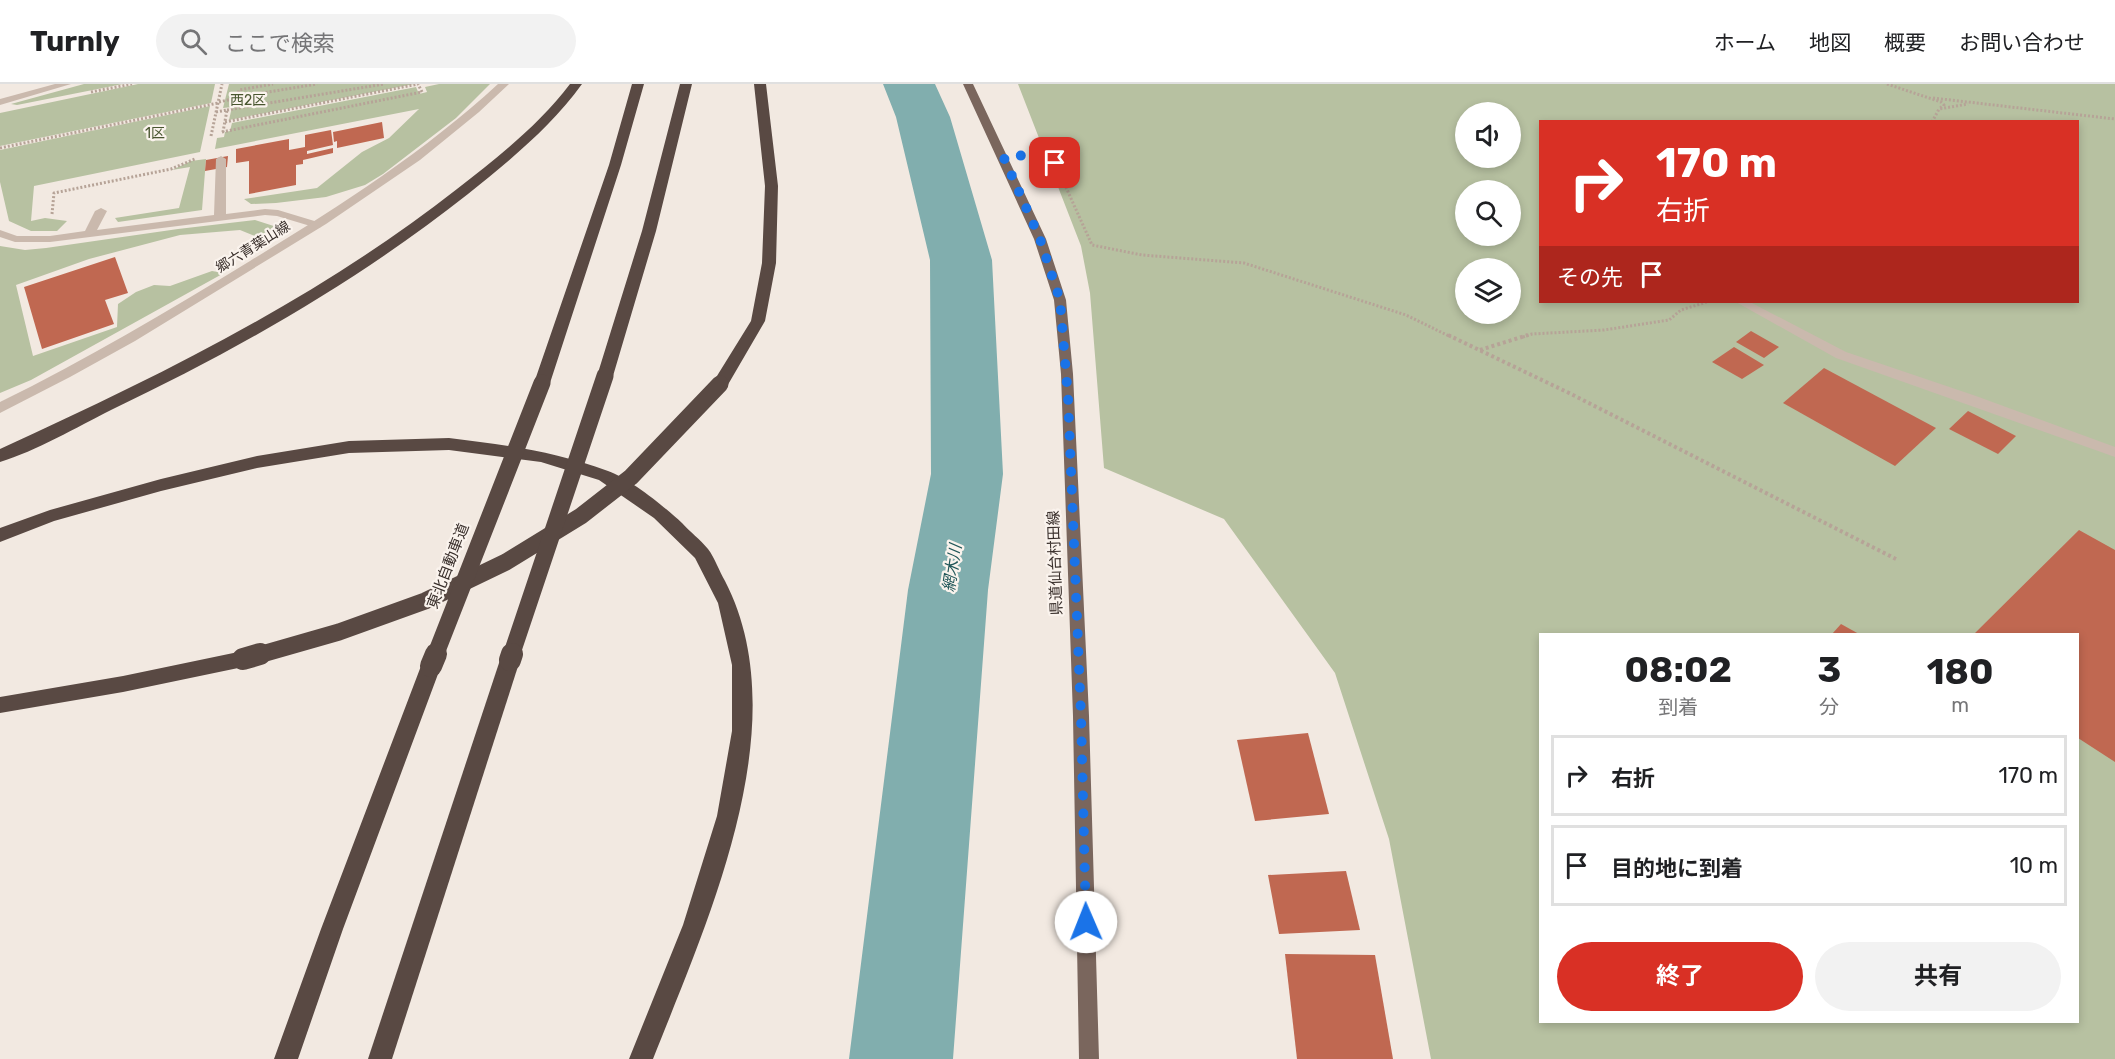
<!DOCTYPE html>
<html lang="ja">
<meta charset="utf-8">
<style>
body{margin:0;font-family:Rubik,"Noto Sans JP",sans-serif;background:#f2f2f2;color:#202124;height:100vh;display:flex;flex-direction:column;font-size:22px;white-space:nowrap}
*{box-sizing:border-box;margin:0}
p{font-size:20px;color:#757577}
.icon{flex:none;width:33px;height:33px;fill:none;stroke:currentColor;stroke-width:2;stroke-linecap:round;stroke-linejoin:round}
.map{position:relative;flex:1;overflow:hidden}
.drawer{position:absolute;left:1539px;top:549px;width:540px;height:390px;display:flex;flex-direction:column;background:#fff;border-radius:0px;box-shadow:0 3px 9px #0003}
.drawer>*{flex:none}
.guide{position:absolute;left:1539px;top:36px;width:540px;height:183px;border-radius:0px;box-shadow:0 3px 9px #0003;background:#d93025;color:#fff;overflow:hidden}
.fabs{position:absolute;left:1455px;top:18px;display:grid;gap:12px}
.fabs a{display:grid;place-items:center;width:66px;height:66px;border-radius:50%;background:#fff;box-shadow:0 3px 9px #0003;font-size:30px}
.pin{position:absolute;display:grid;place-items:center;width:51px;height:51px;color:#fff;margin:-26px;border-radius:12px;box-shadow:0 3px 9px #0006}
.me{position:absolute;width:66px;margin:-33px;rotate:359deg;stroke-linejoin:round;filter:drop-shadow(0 0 4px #0008)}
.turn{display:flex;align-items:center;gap:21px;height:126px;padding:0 18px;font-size:27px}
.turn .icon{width:78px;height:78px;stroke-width:2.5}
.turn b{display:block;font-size:42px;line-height:51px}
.then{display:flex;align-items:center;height:57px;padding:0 18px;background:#0003;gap:12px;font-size:22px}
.eta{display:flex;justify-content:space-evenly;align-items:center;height:102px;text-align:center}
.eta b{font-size:36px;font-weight:700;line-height:42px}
.button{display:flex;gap:12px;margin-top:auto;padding:12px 18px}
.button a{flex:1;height:69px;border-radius:36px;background:#d93025;color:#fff;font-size:24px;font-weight:700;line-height:69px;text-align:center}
.button a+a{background:#f2f2f2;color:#202124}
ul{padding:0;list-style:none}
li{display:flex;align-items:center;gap:18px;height:81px;margin:0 12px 9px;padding:0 6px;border:3px solid #e0e0e0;border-radius:0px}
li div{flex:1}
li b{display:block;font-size:22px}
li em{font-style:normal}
header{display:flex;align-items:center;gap:36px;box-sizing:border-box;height:84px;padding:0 30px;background:#fff;border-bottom:2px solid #e0e0e0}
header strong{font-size:28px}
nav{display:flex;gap:33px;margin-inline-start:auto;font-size:21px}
.search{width:420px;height:54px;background:#f2f2f2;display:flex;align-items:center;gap:15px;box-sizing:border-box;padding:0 21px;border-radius:33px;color:#757577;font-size:22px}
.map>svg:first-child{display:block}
</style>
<header>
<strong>Turnly</strong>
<div class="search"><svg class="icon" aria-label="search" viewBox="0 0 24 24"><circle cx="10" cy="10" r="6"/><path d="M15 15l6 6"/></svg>ここで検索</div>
<nav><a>ホーム</a><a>地図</a><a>概要</a><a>お問い合わせ</a></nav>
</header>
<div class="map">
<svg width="2115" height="975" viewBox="0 0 2115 975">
<rect width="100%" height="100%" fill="#f2e9e1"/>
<g fill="#b7c1a1" fill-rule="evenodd">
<path d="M84,0H123L17,21L11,20Z"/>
<path d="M138,0H215L211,19L0,62V29Z"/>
<path d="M229,0H414L229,36L232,23L223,24Z"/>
<path d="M439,0H490L456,34L383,90L365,101L326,113L276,119L251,120L244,115L317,104L362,68L389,54L419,25L215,65L217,54L224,53L225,48L230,47L232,39L416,3L419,10L427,8L425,3Z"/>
<path d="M1018,0H2115V975H1431L1389,755L1335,589L1224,435L1104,384L1090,209L1081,162ZM1466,28H1510V74H1466ZM1540,38H2078V218H1540ZM1466,106H1510V152H1466ZM1466,184H1510V230H1466ZM1540,550H2078V938H1540Z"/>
<path d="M210,22L200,68L34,102L31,137L45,134L67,137L57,147H31L9,137L0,98V66Z"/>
<path d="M206,75L202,126L118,138L115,134L179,124L190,83L172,86L191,77Z"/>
<path d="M255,136L283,145V148L270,158L240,146L180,151L89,175L16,201L33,272L117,243L118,220L136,208L154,201L170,202L212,187L224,189L31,296L0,309V162L25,166L46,164L178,145Z"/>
</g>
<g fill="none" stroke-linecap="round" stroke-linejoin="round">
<path fill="#81aeae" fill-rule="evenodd" d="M883,0H935L950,33L992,176L1003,390L988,506L953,975H849L908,506L931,390L930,176L896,33Z"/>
</g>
<g fill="#c06851">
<path d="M382,38L384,54L337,64V57L334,58L333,48Z"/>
<path d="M331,46L333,61L307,67V70L333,64V69L303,76V80L296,81V101L249,110V77L236,79V65L289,55V66L305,63V51Z"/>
<path d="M228,72L227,83L205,87L206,76Z"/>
<path d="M115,173L128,209L105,216L114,240L42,265L24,203Z"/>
<path d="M1751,247L1779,263L1764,274L1736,258Z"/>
<path d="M1734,263L1764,281L1742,295L1712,278Z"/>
<path d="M1824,284L1936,344L1895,382L1783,319Z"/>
<path d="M1968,327L2016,352L1998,370L1949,345Z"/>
<path d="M2079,446L2115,466V678L2078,654V550H1974Z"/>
<path d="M1841,540L1859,550H1832Z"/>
<path d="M1308,649L1329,730L1255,737L1237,656Z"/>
<path d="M1346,787L1360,846L1279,850L1268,791Z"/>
<path d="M1285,870L1375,871L1393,975H1297Z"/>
</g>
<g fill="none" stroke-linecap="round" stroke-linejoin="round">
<g stroke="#b6a397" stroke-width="3" stroke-dasharray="2 2" stroke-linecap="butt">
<path d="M1887,0L1941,18L1944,21L1939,25"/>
<path d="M91,8L132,0"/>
<path d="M238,13L317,0"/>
<path d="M1933,14L2115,35"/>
<path d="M219,18L237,14L239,6L273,0"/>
<path d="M227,26L384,0"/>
<path d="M216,28L227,26L223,48"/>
<path d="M225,38L418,0"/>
<path d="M1932,38L1939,25L1968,20"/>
<path d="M222,48L422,8L418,0"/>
<path d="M211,52L222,0"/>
<path d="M0,64L218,19"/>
<path d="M1031,70L1055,79L1092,161L1142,171L1244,179L1406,231L1451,253"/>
<path d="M52,130L54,109L171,85L195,75"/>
<path d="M1523,253L1532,250L1604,246L1669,236L1681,226L1707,218"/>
</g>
<g stroke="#b6a397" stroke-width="4" stroke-dasharray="3 3" stroke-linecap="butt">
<path d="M1448,251L1569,309L1896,475"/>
<path d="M1480,266L1528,251"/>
</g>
<g fill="#cab9ad" fill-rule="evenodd">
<path d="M55,0H71L0,21V15Z"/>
<path d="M221,72L226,75V130L265,125L278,126L321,139V143L317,144L277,132L265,131L50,158H15L0,153V146L17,152H50L85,147L95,127L101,124L107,127L97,146L214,131L216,75Z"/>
<path d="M1736,218H1750L1846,268L1976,312L2115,363V373L1836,274Z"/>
</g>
<path fill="#cab9ad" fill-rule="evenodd" d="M498,0H509L479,28L420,76L326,140L135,257L70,293L0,329V318C86,276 168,227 250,177C337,124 423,69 498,0Z"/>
<path fill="#7a665d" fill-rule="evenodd" d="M963,0H973L1046,155L1066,216L1073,290L1089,632L1099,975H1079L1073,632L1061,290L1054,216L1034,155Z"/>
<g fill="#594943" fill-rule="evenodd">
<path d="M570,0H582C551,43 509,77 468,110C358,197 237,266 111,326C77,343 36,367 0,378V365C160,292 318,214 457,105C498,73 539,41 570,0Z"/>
<path d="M632,0H644L621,81L550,299L548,303H536L534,299L609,81Z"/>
<path d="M680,0H692L656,147L613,292L605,297L597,292L642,147Z"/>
<path d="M754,0H766L778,102L776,179L765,237L726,304H714L712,300L751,237L762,179L765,102Z"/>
<path d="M449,354C505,361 554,367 608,387C630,395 665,423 682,439C690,448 700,455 708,465C715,474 719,487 725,497C799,640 707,838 653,975H629L683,841L717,732L732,647V581L718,519L695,474L654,434L599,396L541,378L449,366L349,369L257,384L161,407L54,437L0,458V444L50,426L161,395L257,372L349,357Z"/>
<path d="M243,567L250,569L253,575L250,581L243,583L123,608L0,629V613L123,592Z"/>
<path d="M510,568L517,570L520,576L392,975H368L500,576L503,570Z"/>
<path d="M431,574L438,576L441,582L343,845L298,975H274L321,845L421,582L424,576Z"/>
</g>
<g stroke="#594943" stroke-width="17">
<path d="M255,572L339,548L425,517L506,478L581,432L631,393L720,300"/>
<path d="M435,572L542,299"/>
<path d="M511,572L605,292"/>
</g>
<g stroke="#594943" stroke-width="22">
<path d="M243,575L260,570"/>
<path d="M510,576L512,570"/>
<path d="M431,582L436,570"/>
</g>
</g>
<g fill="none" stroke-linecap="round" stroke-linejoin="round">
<path stroke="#1a73e8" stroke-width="10" stroke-dasharray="0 18" d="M1055,79L1032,70L1004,74L1040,155L1060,216L1068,313L1081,632L1086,838"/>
</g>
<g text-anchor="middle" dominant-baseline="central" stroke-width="4.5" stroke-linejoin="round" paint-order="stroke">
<g font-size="14" fill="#495630" stroke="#faf3ed">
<text x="248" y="16">西2区</text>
<text x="155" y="49">1区</text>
</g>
<g font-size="14" fill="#392f2b" stroke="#faf3ed">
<text transform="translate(253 163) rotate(-32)">郷六青葉山線</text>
</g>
<g font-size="15" fill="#392f2b" stroke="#faf3ed">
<text transform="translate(1055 479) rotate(-92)">県道仙台村田線</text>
<text transform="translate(448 482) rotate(-69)">東北自動車道</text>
</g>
<g font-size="16" font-style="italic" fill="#225759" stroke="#faf3ed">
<text transform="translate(952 484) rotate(-81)">網木川</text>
</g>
</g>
</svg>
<div class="fabs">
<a><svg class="icon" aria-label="sound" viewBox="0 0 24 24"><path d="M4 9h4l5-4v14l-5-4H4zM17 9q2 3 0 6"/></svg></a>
<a><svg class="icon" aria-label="search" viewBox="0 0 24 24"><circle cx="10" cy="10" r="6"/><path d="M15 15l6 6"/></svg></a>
<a><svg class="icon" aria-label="layers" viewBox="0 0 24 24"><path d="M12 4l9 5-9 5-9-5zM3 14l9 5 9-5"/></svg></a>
</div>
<div class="pin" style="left:1055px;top:79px;background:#d93025"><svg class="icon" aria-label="arrive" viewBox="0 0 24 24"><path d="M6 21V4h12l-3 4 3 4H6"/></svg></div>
<svg class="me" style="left:1086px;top:838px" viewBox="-20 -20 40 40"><circle r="19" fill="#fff"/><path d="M0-13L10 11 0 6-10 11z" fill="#1a73e8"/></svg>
<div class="guide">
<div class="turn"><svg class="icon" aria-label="right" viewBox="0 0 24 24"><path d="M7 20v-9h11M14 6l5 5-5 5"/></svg><div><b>170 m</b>右折</div></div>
<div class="then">その先<svg class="icon" aria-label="arrive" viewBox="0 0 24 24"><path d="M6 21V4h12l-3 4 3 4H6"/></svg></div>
</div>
<section class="drawer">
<div class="eta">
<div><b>08:02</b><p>到着</p></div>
<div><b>3</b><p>分</p></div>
<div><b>180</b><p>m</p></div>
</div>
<ul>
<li><svg class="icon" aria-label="right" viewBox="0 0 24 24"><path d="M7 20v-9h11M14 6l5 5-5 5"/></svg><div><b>右折</b></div><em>170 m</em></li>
<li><svg class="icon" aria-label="arrive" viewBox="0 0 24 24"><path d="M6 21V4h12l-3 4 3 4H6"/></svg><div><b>目的地に到着</b></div><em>10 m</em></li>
</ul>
<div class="button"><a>終了</a><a>共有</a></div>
</section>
</div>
